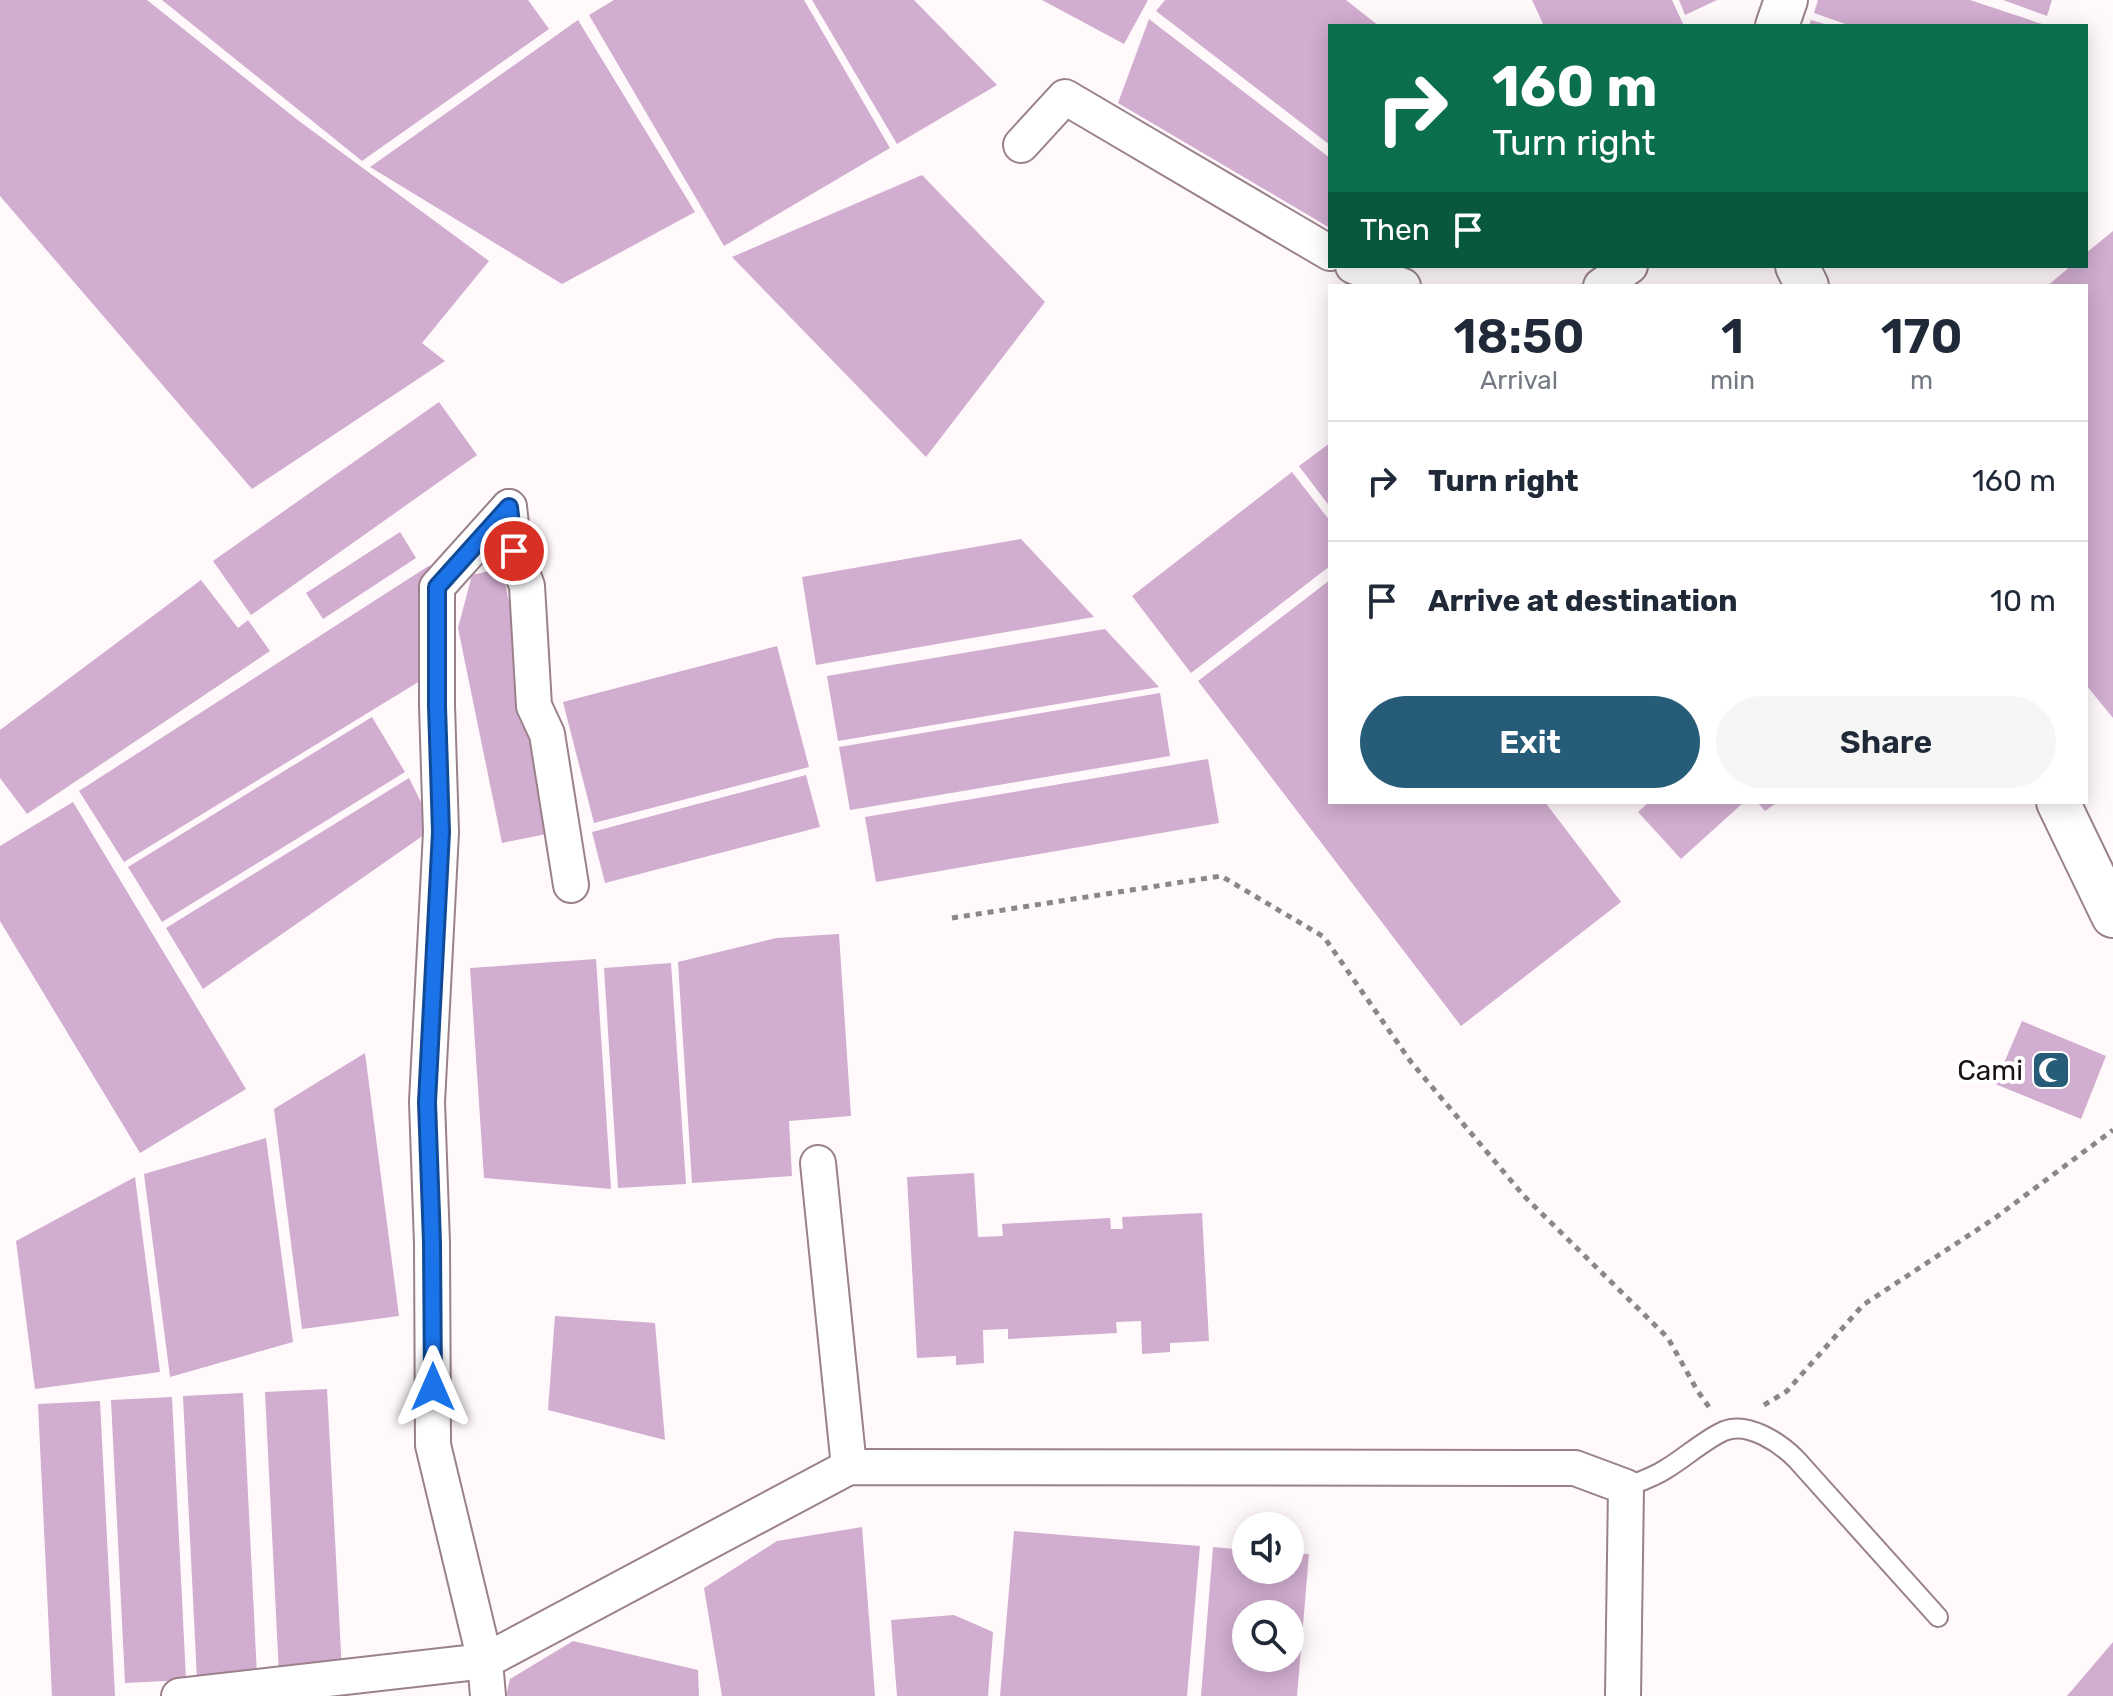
<!DOCTYPE html>
<style>
body{margin:0;font-family:Rubik,sans-serif;background:#f6f6f7;color:#1f2937;height:100vh;display:flex;flex-direction:column;font-size:30px;white-space:nowrap}
*{box-sizing:border-box;margin:0}
p{font-size:26px;color:#747a83}
.icon{flex:none;width:44px;height:44px;fill:none;stroke:currentColor;stroke-width:2;stroke-linecap:round;stroke-linejoin:round}
.map{position:relative;flex:1;overflow:hidden}
.sheet{position:absolute;left:1328px;top:284px;width:760px;height:520px;display:flex;flex-direction:column;background:#fff;border-radius:0px;box-shadow:0 4px 20px #0003}
.sheet>*{flex:none}
.guide{position:absolute;left:1328px;top:24px;width:760px;height:244px;border-radius:0px;box-shadow:0 4px 20px #0003;background:#0b6e4f;color:#fff;overflow:hidden}
.controls{position:absolute;left:1232px;top:1512px;display:grid;gap:16px}
.controls a{display:grid;place-items:center;width:72px;height:72px;border-radius:50%;background:#fff;box-shadow:0 4px 20px #0003;font-size:40px}
.pin{position:absolute;display:grid;place-items:center;width:68px;height:68px;color:#fff;margin:-34px;border:4px solid #fff;border-radius:50%;box-shadow:0 2px 8px #0007}
.me{position:absolute;width:88px;margin:-44px;rotate:0deg;stroke-linejoin:round;filter:drop-shadow(0 0 6px #0008)}
.turn{display:flex;align-items:center;gap:28px;height:168px;padding:0 32px;font-size:36px}
.turn .icon{width:104px;height:104px;stroke-width:2.5}
.turn b{display:block;font-size:56px;line-height:68px}
.then{display:flex;align-items:center;height:76px;padding:0 32px;background:#0003;gap:16px;font-size:30px}
.eta{display:flex;justify-content:space-evenly;align-items:center;height:136px;text-align:center}
.eta b{font-size:48px;font-weight:600;line-height:56px}
.button{display:flex;gap:16px;margin-top:auto;padding:16px 32px}
.button a{flex:1;height:92px;border-radius:48px;background:#275c78;color:#fff;font-size:32px;font-weight:600;line-height:92px;text-align:center}
.button a+a{background:#f6f6f7;color:#1f2937}
ul{padding:0;list-style:none}
li{display:flex;align-items:center;gap:24px;height:120px;padding:0 32px;border-top:2px solid #e0e1e3}
li div{flex:1}
li b{display:block;font-size:30px}
li em{font-style:normal}
.map>svg:first-child{display:block}
</style>
<div class="map">
<svg width="2113" height="1696" viewBox="0 0 2113 1696">
<rect width="100%" height="100%" fill="#fff9fc"/>
<g fill="#d1adcf" fill-rule="evenodd">
<path d="M0,0H147L299,121L489,261L422,343L445,361L252,489L0,196Z"/>
<path d="M162,0H528L549,29L362,161Z"/>
<path d="M614,0H804L890,148L724,246L589,15Z"/>
<path d="M812,0H914L997,85L897,144Z"/>
<path d="M1042,0H1148L1124,44Z"/>
<path d="M1165,0H1346L1379,26H1330V145L1156,11Z"/>
<path d="M1532,0H1672L1684,26H1544Z"/>
<path d="M1679,0H1717L1685,15Z"/>
<path d="M1818,0H1970L2045,25L1851,26L1814,13Z"/>
<path d="M2003,0H2052L2047,16Z"/>
<path d="M1149,19L1330,158V228L1118,103Z"/>
<path d="M578,20L695,212L562,284L370,167Z"/>
<path d="M1811,20L1828,25V26H1809Z"/>
<path d="M922,175L1045,302L926,457L732,257Z"/>
<path d="M2113,231V718L2086,685V286H2047L2071,266H2086V253Z"/>
<path d="M439,402L477,455L251,615L213,561Z"/>
<path d="M1330,443V507L1299,466Z"/>
<path d="M1292,472L1330,521V566L1191,673L1132,596Z"/>
<path d="M400,532L416,558L323,619L306,593Z"/>
<path d="M1021,539L1094,617L816,665L802,577Z"/>
<path d="M430,565L420,681L124,862L79,791Z"/>
<path d="M502,568L556,832L502,843L458,628L472,575Z"/>
<path d="M201,580L238,628L248,620L270,651L27,814L0,778V730Z"/>
<path d="M1330,580V802H1545L1621,902L1461,1026L1198,681Z"/>
<path d="M1105,629L1159,687L838,741L827,676Z"/>
<path d="M777,646L809,767L594,823L563,702Z"/>
<path d="M1160,693L1170,756L850,810L839,747Z"/>
<path d="M372,717L405,772L162,922L128,867Z"/>
<path d="M1208,759L1219,823L876,882L865,817Z"/>
<path d="M806,775L820,827L605,883L592,832Z"/>
<path d="M409,778L434,828L203,989L166,928Z"/>
<path d="M73,802L246,1089L140,1153L0,921V846Z"/>
<path d="M1649,802H1744L1681,859L1638,812Z"/>
<path d="M1757,802H1778L1765,811Z"/>
<path d="M839,934L851,1116L789,1121L792,1176L692,1183L678,962L776,938Z"/>
<path d="M596,959L611,1189L484,1178L470,968Z"/>
<path d="M671,963L686,1184L618,1188L604,968Z"/>
<path d="M2022,1021L2106,1056L2081,1119L1995,1084Z"/>
<path d="M365,1053L399,1316L302,1329L274,1109Z"/>
<path d="M266,1138L293,1342L170,1377L144,1174Z"/>
<path d="M974,1173L978,1237L1003,1236L1002,1224L1110,1218L1111,1229H1123L1122,1217L1202,1213L1209,1341L1170,1343V1352L1142,1354L1141,1321L1116,1322L1117,1333L1008,1339V1329L983,1330L984,1363L956,1365V1356L917,1358L907,1177Z"/>
<path d="M135,1177L160,1372L35,1389L16,1241Z"/>
<path d="M555,1316L655,1323L665,1440L548,1410Z"/>
<path d="M327,1389L342,1671L279,1675L265,1392Z"/>
<path d="M243,1393L257,1676L197,1680L183,1396Z"/>
<path d="M172,1397L186,1680L125,1683L111,1400Z"/>
<path d="M100,1401L115,1696H52L38,1404Z"/>
<path d="M862,1527L875,1696H722L704,1588L777,1541Z"/>
<path d="M1014,1531L1200,1546L1187,1696H1000Z"/>
<path d="M1213,1547L1246,1550V1570H1290V1553L1309,1554L1297,1696H1201ZM1246,1614H1290V1658H1246Z"/>
<path d="M954,1615L993,1632L988,1696H897L891,1620Z"/>
<path d="M573,1641L698,1670L699,1696H506L510,1679Z"/>
<path d="M2113,1642V1696H2067Z"/>
</g>
<g fill="none" stroke-linecap="round" stroke-linejoin="round">
<g stroke="#9a818b" stroke-width="22">
<path id="service" d="M1626,1487C1639,1482 1654,1477 1666,1469C1683,1459 1707,1438 1724,1431C1748,1421 1780,1443 1796,1459L1938,1617"/>
</g>
<g stroke="#9a818b" stroke-width="38">
<g id="minor">
<path d="M1021,145L1065,97L1330,253"/>
<path d="M1353,266L1403,286"/>
<path d="M1601,286L1630,266"/>
<path d="M509,507L514,551L527,586L534,706L547,734L571,885"/>
<path d="M818,1163L849,1467"/>
<path d="M179,1696L485,1661L433,1445L432,1243L427,1102L441,832L437,706V587L509,507"/>
<path d="M488,1696L485,1661L849,1467L1575,1468L1626,1487L1623,1696"/>
</g>
</g>
<g stroke="#9a818b" stroke-width="46">
<g id="tertiary">
<path d="M1777,26L1786,0"/>
<path d="M1797,266L1807,286"/>
<path d="M2058,802L2113,916"/>
</g>
</g>
<g stroke="#8d8689" stroke-width="5" stroke-dasharray="6 6" stroke-linecap="butt">
<path d="M952,918L1221,876L1324,937L1411,1062L1524,1196L1668,1338L1697,1390L1709,1407"/>
<path d="M1764,1405L1787,1391L1863,1305L1995,1218L2113,1130"/>
</g>
<use href="#service" stroke="#fff" stroke-width="18"/>
<use href="#minor" stroke="#fff" stroke-width="34"/>
<use href="#tertiary" stroke="#fff" stroke-width="42"/>
</g>
<g fill="none" stroke-linecap="round" stroke-linejoin="round">
<g stroke="#114b97" stroke-width="20">
<path id="route" d="M433,1387L432,1243L427,1102L441,832L437,706V587L509,507L514,551"/>
</g>
<use href="#route" stroke="#1a73e8" stroke-width="14"/>
</g>
<defs>
<g id="mosque-square" transform="scale(2)"><rect x="-9" y="-9" width="18" height="18" rx="4" fill="#275c78" stroke="#fff"/><path d="M3.5-4.9A6 6 0 1 0 3.5 4.9A5 5 0 1 1 3.5-4.9Z" fill="#fff"/></g>
</defs>
<g fill-rule="evenodd">
<use href="#mosque-square" x="2051" y="1070"/>
</g>
<g text-anchor="middle" dominant-baseline="central" stroke-width="8" stroke-linejoin="round" paint-order="stroke">
<g font-size="28" fill="#1a1115" stroke="#fff" text-anchor="end">
<text x="2023" y="1070">Cami</text>
</g>
</g>
</svg>
<div class="controls">
<a><svg class="icon" aria-label="sound" viewBox="0 0 24 24"><path d="M4 9h4l5-4v14l-5-4H4zM17 9q2 3 0 6"/></svg></a>
<a><svg class="icon" aria-label="search" viewBox="0 0 24 24"><circle cx="10" cy="10" r="6"/><path d="M15 15l6 6"/></svg></a>
</div>
<div class="pin" style="left:514px;top:551px;background:#d93025"><svg class="icon" aria-label="arrive" viewBox="0 0 24 24"><path d="M6 21V4h12l-3 4 3 4H6"/></svg></div>
<svg class="me" style="left:433px;top:1387px" viewBox="-20 -20 40 40"><path d="M0-17L14 15 0 8-14 15z" fill="#1a73e8" stroke="#fff" stroke-width="4"/></svg>
<div class="guide">
<div class="turn"><svg class="icon" aria-label="right" viewBox="0 0 24 24"><path d="M7 20v-9h11M14 6l5 5-5 5"/></svg><div><b>160 m</b>Turn right</div></div>
<div class="then">Then<svg class="icon" aria-label="arrive" viewBox="0 0 24 24"><path d="M6 21V4h12l-3 4 3 4H6"/></svg></div>
</div>
<section class="sheet">
<div class="eta">
<div><b>18:50</b><p>Arrival</p></div>
<div><b>1</b><p>min</p></div>
<div><b>170</b><p>m</p></div>
</div>
<ul>
<li><svg class="icon" aria-label="right" viewBox="0 0 24 24"><path d="M7 20v-9h11M14 6l5 5-5 5"/></svg><div><b>Turn right</b></div><em>160 m</em></li>
<li><svg class="icon" aria-label="arrive" viewBox="0 0 24 24"><path d="M6 21V4h12l-3 4 3 4H6"/></svg><div><b>Arrive at destination</b></div><em>10 m</em></li>
</ul>
<div class="button"><a>Exit</a><a>Share</a></div>
</section>
</div>
